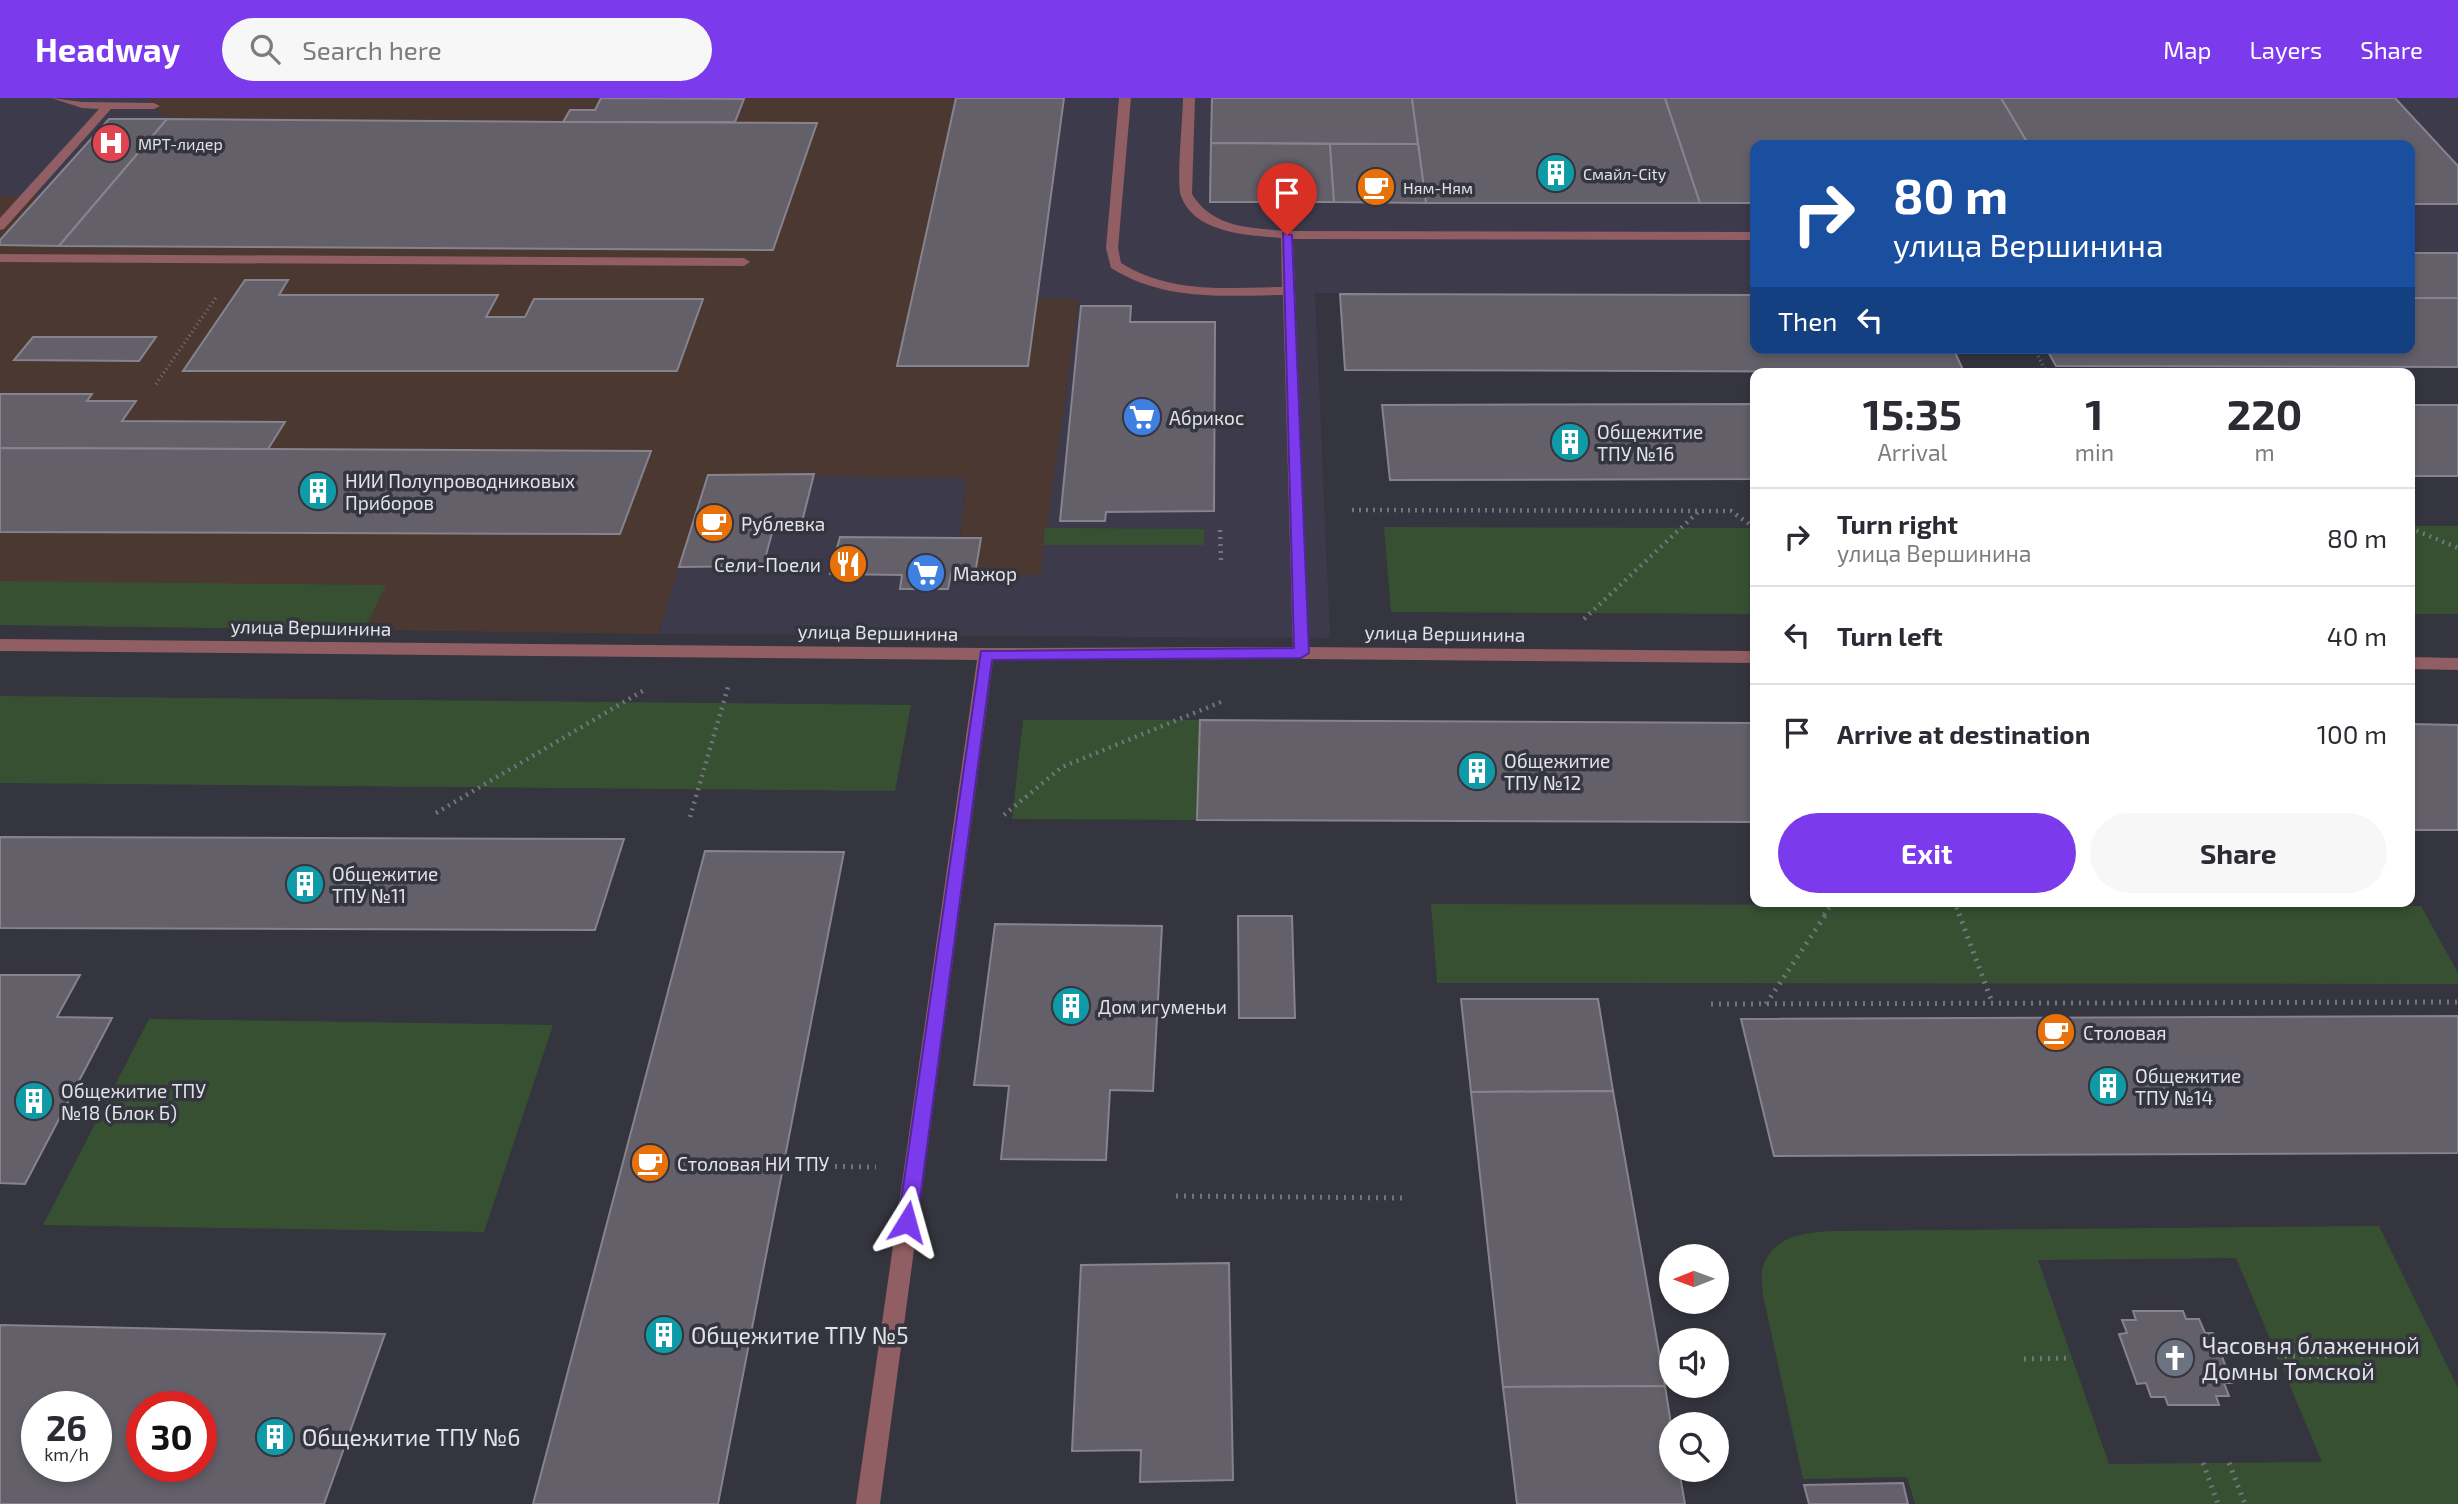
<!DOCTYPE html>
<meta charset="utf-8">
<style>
body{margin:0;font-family:"Exo 2",sans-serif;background:#f7f7f7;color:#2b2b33;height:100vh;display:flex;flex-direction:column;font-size:26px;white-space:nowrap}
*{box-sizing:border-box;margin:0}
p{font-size:23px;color:#7c7c81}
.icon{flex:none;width:38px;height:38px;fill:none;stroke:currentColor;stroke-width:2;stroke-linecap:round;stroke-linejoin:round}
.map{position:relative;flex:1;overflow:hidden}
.panel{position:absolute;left:1750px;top:270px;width:665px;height:539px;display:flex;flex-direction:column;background:#fff;border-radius:14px;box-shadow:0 4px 10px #0003}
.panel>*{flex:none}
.guide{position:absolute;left:1750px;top:42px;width:665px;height:214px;border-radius:14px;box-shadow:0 4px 10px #0003;background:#1a4fa0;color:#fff;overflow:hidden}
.needle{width:46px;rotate:269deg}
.fabs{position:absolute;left:1659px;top:1146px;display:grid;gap:14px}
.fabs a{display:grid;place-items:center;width:70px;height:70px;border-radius:50%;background:#fff;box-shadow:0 4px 10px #0003;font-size:35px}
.speed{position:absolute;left:21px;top:1293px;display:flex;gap:14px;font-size:35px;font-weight:700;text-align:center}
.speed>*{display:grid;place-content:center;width:91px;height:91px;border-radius:50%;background:#fff;box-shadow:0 4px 10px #0003;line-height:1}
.speed small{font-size:18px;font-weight:400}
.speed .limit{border:10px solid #d22;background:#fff;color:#111}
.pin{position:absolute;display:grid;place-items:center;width:60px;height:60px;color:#fff;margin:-72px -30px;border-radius:50% 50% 50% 0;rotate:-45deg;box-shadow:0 0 7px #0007}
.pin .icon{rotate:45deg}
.me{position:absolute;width:77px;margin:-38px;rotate:8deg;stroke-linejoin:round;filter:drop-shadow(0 0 5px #0008)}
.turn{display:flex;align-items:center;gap:24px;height:147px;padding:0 28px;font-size:32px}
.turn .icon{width:91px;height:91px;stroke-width:2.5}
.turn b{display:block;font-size:49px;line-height:60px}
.then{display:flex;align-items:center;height:66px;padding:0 28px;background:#0003;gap:14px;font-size:26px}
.eta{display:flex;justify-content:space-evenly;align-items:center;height:119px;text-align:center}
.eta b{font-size:42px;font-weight:700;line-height:49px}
.action{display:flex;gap:14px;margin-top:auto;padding:14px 28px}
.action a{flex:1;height:80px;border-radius:42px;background:#7c3aed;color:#fff;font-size:28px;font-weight:700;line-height:80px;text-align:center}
.action a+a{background:#f7f7f7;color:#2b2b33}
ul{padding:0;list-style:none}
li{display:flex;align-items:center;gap:21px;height:98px;padding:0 28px;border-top:2px solid #e1e1e2}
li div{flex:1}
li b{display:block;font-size:26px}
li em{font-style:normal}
header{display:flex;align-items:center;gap:42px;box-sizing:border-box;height:98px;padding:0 35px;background:#7c3aed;color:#fff}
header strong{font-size:33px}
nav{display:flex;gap:38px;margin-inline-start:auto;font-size:24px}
.search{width:490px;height:63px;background:#f7f7f7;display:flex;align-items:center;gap:18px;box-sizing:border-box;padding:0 24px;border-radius:38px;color:#7c7c81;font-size:26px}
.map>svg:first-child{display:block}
</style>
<header>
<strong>Headway</strong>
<div class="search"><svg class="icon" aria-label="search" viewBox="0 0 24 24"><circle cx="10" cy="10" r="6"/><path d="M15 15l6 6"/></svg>Search here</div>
<nav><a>Map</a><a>Layers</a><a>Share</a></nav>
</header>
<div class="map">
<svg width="2458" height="1406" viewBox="0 0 2458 1406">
<rect width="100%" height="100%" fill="#34353e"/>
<g fill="#3d3a4c">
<path d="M0,0H147L167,21L40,98H0Z"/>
<path d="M1064,0H2458V200H2410V47H1755V197L1315,195L1330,540L658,536L708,377L966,380L960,439L981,440L1040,476L1079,201L1037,200Z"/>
</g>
<path fill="#4b3830" d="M147,0H1064L1037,200L1079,201L1040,477L975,476L980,440H960L966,380L708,377L658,536L0,527V98H40L109,21H166Z"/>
<g fill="#375032" fill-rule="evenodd">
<rect x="2410" y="428" width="48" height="88"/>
<path d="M1384,429L1755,430V516L1391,514Z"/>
<path d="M1045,430L1204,431V447H1043Z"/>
<path d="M0,483L386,487L364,532L0,527Z"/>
<path d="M0,598L911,607L895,693L0,685Z"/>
<path d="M1023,622H1200L1197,722L1012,721Z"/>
<path d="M1431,806L2421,808L2458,875V886L1437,885Z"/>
<path d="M149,921L553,927L484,1134L43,1127Z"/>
<path d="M2379,1128L2458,1290V1406H1915L1907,1379L1803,1381L1763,1197C1763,1189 1760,1177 1763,1169C1772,1138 1804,1135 1831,1133ZM2236,1160L2322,1364L2109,1366L2038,1162Z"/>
</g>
<g fill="#63606a" stroke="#87838e" stroke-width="2" fill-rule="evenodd">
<path d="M601,0L744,1L735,24H563L570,12H595Z"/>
<path d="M956,0H1064L1028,268H897Z"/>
<path d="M1212,0H1412L1418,46L1211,45Z"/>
<path d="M1412,0H1665L1700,105H1426Z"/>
<path d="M1665,0H2001L2029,47H1755V105H1700Z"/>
<path d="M2001,0H2395L2458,68V106H2410V47H2029Z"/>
<path d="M109,21H167L59,148L0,147V142Z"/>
<path d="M167,21L563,24L817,25L773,152L59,148Z"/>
<path d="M1211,45L1330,46L1334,104H1210Z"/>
<path d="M1330,46H1418L1426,105L1334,104Z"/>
<rect x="2410" y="155" width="48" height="45"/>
<path d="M245,182H288L279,197H498L486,219H525L534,201H703L677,273H183Z"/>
<path d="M1340,196L1755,197V250H1953L1964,274L1345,272Z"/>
<path d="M2410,200H2458V269L2056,268L2046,250H2410Z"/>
<path d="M1081,208H1131L1130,224H1215L1214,413L1106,414L1105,423H1060Z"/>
<path d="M33,239H156L139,263L14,262Z"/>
<path d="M0,296H92L87,303H136L122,323L285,324L268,351L0,350Z"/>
<path d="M1755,306V381L1390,382L1382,307Z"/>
<rect x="2410" y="307" width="48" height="71"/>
<path d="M0,350L268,351L651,353L620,436L0,434Z"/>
<path d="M814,376L802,424H775L763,468L679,469L708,377Z"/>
<path d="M840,439L960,440H981L975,476H951L948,491H900L902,477L830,476Z"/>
<path d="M1200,622L1755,625V724L1197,722Z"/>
<path d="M2410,626L2458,627V732H2410Z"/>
<path d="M0,739L314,740L624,741L595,832L0,830Z"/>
<path d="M705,753L844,754L718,1406H533Z"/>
<path d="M1238,818H1292L1295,920H1239Z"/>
<path d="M995,826L1162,828L1153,993L1110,992L1106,1062L1001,1061L1009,988L974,987Z"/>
<path d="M0,877H80L57,919L112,920L25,1086L0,1085Z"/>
<path d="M1461,901H1598L1613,993L1471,994Z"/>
<path d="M2458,918V1055L1774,1058L1741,921Z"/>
<path d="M1613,993L1665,1288L1503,1289L1471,994Z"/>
<path d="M1229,1165L1233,1382L1140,1384L1141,1352L1072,1353L1081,1167Z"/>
<path d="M2133,1213H2183L2186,1221H2199L2205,1235H2213L2232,1285H2224L2229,1298H2216L2219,1307H2168L2165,1299H2151L2146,1285L2137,1286L2119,1236L2127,1235L2122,1222H2136Z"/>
<path d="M0,1227L92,1229L385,1236L324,1406H0ZM37,1309H96V1368H37ZM142,1309H201V1368H142Z"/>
<path d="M1665,1288L1671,1326V1372H1679L1685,1406H1517L1503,1289Z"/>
<path d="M1903,1385L1908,1406H1809L1804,1387Z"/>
</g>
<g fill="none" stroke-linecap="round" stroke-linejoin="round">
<g stroke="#73747c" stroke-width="3.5" stroke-dasharray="1 3.5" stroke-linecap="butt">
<path d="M2034,250L2047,275"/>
<path d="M156,286L217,198"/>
</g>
<g stroke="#73747c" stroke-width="4.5" stroke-dasharray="2 5" stroke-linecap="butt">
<path d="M1352,412L1731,413L1755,430"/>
<path d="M2410,430L2458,450"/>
<path d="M1220,432L1221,464"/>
<path d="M1584,521L1698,414"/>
<path d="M436,715L646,591"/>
<path d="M1004,717L1062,669L1221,604"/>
<path d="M690,719L728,589"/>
<path d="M1954,803L1959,817"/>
<path d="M1824,817L1834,803"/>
</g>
<g stroke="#73747c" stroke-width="5" stroke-dasharray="2 6" stroke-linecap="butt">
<path d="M1959,816L1992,904"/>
<path d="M1711,906L2458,904"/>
<path d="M1766,906L1826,816"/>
<path d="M803,1068L876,1069"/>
<path d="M1176,1098L1406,1100"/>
<path d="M2277,1258H2327"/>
<path d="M2024,1261L2071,1260"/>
<path d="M2203,1365L2218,1406"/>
<path d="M2229,1365L2245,1406"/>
</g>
<g fill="#915e63" fill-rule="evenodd">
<path d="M51,0L82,4L154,5L160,8L154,11H111L4,131L0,132V120L99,11L82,10Z"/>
<path d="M1119,0H1131L1118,150L1121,165C1171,196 1226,190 1282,189L1281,140C1248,137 1195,136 1181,98C1176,86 1183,18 1183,0H1195L1192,96C1212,130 1251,130 1287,133L1755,134V142L1293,141L1309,555L1301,561L1293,555L1283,197C1222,198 1164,203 1111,170L1106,150Z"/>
<path d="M0,156L744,160L750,164L744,168L0,164Z"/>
</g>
<g fill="#915e63" fill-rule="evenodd">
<path d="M0,541L986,550L1301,549L1755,553V565L1301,561L993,562L880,1406H856L977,562L0,553Z"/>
<path d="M2410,559L2458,560V572L2410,571Z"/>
</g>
</g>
<path fill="#7c3aed" stroke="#51269a" stroke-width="2" d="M1283,135L1292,137L1309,555L1301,560L992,562L917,1124L914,1130L907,1133L900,1130L898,1124L981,553L1294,550Z"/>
<defs>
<g id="hospital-disc" transform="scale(2.0125)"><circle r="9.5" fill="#e0444e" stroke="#34353e"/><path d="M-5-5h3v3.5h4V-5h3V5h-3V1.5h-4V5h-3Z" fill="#fff"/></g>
<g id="building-disc" transform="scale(2.0125)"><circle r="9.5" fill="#0f9aa8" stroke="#34353e"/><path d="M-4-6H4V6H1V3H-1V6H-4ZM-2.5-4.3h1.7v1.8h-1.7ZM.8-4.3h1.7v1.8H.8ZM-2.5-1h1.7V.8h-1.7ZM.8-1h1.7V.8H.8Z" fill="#fff"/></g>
<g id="cafe-disc" transform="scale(2.0125)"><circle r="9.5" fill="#e8710a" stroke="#34353e"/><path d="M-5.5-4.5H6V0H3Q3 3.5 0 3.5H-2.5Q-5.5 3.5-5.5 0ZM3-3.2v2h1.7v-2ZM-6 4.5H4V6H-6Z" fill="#fff"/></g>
<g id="supermarket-disc" transform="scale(2.0125)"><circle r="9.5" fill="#3f7fe0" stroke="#34353e"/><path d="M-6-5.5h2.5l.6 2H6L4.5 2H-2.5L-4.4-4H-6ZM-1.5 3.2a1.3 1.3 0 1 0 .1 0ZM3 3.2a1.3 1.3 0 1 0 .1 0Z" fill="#fff"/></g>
<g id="restaurant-disc" transform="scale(2.0125)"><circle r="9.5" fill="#e8710a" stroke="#34353e"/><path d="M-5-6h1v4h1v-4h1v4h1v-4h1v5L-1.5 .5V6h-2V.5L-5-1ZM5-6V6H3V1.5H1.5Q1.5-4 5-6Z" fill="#fff"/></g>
<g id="church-disc" transform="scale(2.0125)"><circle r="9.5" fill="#6b7280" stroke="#34353e"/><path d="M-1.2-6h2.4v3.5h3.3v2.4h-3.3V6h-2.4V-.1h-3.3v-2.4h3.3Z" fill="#fff"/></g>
</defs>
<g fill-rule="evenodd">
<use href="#hospital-disc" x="111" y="45"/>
<use href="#building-disc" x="1556" y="75"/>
<use href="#cafe-disc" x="1376" y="89"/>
<use href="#supermarket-disc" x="1142" y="319"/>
<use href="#building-disc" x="1570" y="344"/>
<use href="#building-disc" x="318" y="393"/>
<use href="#cafe-disc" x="714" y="425"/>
<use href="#restaurant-disc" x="848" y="466"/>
<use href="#supermarket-disc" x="926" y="475"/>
<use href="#building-disc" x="1477" y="673"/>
<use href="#building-disc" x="305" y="786"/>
<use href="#building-disc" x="1071" y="908"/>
<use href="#cafe-disc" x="2056" y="934"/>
<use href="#building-disc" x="2108" y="988"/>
<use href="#building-disc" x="34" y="1003"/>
<use href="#cafe-disc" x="650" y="1065"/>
<use href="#building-disc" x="664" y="1237"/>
<use href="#church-disc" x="2175" y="1260"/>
<use href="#building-disc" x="275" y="1339"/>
</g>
<g text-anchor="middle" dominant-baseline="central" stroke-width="7" stroke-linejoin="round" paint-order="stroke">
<g font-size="16" fill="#e2e3e9" stroke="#34353e" text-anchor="start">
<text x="138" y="45">МРТ-лидер</text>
<text x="1583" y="75">Смайл-City</text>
<text x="1403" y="89">Ням-Ням</text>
</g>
<g font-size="19" fill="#e2e3e9" stroke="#34353e" text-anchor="start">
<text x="1169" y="319">Абрикос</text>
<text x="1597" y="333">Общежитие<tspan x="1597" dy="22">ТПУ №16</tspan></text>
<text x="345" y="382">НИИ Полупроводниковых<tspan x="345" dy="22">Приборов</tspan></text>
<text x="741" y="425">Рублевка</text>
<text x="821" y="466" text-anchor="end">Сели-Поели</text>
<text x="953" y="475">Мажор</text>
<text x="1504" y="662">Общежитие<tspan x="1504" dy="22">ТПУ №12</tspan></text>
<text x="332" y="775">Общежитие<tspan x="332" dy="22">ТПУ №11</tspan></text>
<text x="1098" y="908">Дом игуменьи</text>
<text x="2083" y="934">Столовая</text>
<text x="2135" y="977">Общежитие<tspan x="2135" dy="22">ТПУ №14</tspan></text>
<text x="61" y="992">Общежитие ТПУ<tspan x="61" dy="22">№18 (Блок Б)</tspan></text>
<text x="677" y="1065">Столовая НИ ТПУ</text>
</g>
<g font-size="19" fill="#e2e3e9" stroke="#34353e">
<text transform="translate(311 529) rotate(1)">улица Вершинина</text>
<text transform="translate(878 534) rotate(1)">улица Вершинина</text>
<text transform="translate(1445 535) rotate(1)">улица Вершинина</text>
</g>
<g font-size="23" fill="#e2e3e9" stroke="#34353e" text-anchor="start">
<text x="691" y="1237">Общежитие ТПУ №5</text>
<text x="2202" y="1247">Часовня блаженной<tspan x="2202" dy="26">Домны Томской</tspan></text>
<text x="302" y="1339">Общежитие ТПУ №6</text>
</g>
</g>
</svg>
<div class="fabs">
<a><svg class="needle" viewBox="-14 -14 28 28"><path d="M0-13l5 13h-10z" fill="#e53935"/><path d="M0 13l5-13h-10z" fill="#7c7c81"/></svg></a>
<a><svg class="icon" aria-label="sound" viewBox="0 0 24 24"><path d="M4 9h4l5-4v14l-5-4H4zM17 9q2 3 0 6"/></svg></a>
<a><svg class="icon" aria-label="search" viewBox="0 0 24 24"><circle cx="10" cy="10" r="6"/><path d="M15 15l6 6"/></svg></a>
</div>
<div class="speed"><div>26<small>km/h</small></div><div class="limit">30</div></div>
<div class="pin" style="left:1287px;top:137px;background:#d93025"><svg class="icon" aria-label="arrive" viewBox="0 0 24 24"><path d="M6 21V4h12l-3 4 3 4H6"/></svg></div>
<svg class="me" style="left:907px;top:1124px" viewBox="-20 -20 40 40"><path d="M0-17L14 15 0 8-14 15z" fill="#7c3aed" stroke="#fff" stroke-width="4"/></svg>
<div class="guide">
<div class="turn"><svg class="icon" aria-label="right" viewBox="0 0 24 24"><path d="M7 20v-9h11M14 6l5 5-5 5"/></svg><div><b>80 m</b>улица Вершинина</div></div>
<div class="then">Then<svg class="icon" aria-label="left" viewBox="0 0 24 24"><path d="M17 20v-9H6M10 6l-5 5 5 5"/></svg></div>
</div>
<section class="panel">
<div class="eta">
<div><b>15:35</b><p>Arrival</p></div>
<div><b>1</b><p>min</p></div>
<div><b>220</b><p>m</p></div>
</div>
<ul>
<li><svg class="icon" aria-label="right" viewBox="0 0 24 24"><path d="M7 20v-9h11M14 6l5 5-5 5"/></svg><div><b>Turn right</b><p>улица Вершинина</p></div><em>80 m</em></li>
<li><svg class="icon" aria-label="left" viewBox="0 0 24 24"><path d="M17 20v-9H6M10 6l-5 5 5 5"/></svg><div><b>Turn left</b></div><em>40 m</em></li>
<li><svg class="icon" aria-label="arrive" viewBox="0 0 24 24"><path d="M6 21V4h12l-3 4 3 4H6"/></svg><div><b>Arrive at destination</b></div><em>100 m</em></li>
</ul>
<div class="action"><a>Exit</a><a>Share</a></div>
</section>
</div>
